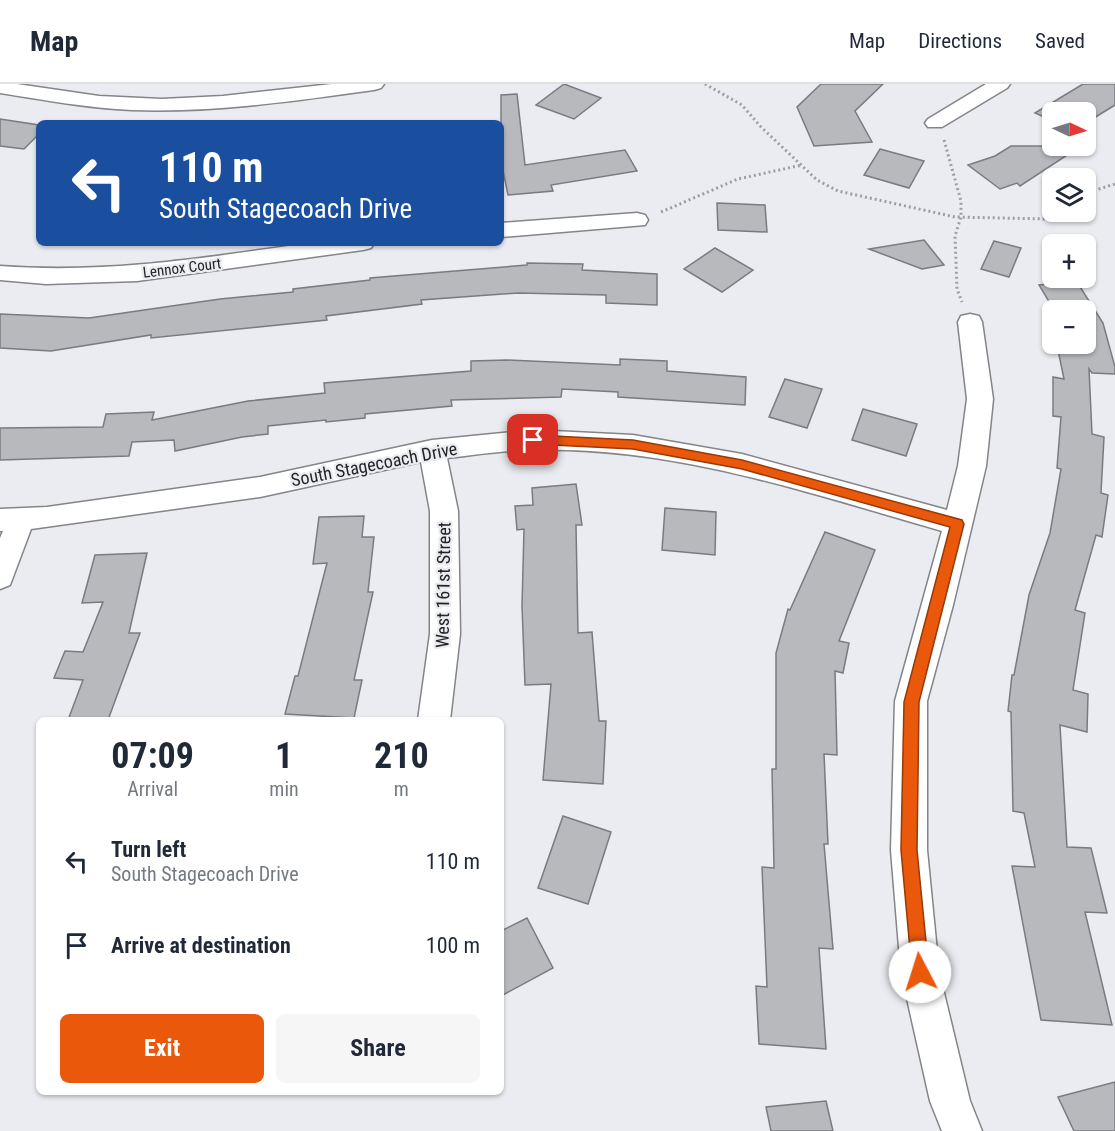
<!DOCTYPE html>
<meta charset="utf-8">
<style>
body{margin:0;font-family:"Roboto Condensed",sans-serif;background:#f6f6f7;color:#1f2937;height:100vh;display:flex;flex-direction:column;font-size:22px;white-space:nowrap}
*{box-sizing:border-box;margin:0}
p{font-size:20px;color:#747a83}
.icon{flex:none;width:33px;height:33px;fill:none;stroke:currentColor;stroke-width:2;stroke-linecap:round;stroke-linejoin:round}
.map{position:relative;flex:1;overflow:hidden}
.sheet{position:absolute;left:36px;top:633px;width:468px;height:378px;display:flex;flex-direction:column;background:#fff;border-radius:9px;box-shadow:0 2px 4px #0004}
.sheet>*{flex:none}
.hud{position:absolute;left:36px;top:36px;width:468px;height:126px;border-radius:9px;box-shadow:0 2px 4px #0004;background:#1a4fa0;color:#fff;overflow:hidden}
.needle{width:39px;rotate:94deg}
.tools{position:absolute;left:1042px;top:18px;display:grid;gap:12px}
.tools a{display:grid;place-items:center;width:54px;height:54px;border-radius:9px;background:#fff;box-shadow:0 2px 4px #0004;font-size:30px}
.pin{position:absolute;display:grid;place-items:center;width:51px;height:51px;color:#fff;margin:-26px;border-radius:12px;box-shadow:0 3px 9px #0006}
.me{position:absolute;width:66px;margin:-33px;rotate:355deg;stroke-linejoin:round;filter:drop-shadow(0 0 4px #0008)}
.turn{display:flex;align-items:center;gap:21px;height:126px;padding:0 24px;font-size:27px}
.turn .icon{width:78px;height:78px;stroke-width:2.5}
.turn b{display:block;font-size:42px;line-height:51px}
.eta{display:flex;justify-content:space-evenly;align-items:center;height:102px;text-align:center}
.eta b{font-size:36px;font-weight:700;line-height:42px}
.button{display:flex;gap:12px;margin-top:auto;padding:12px 24px}
.button a{flex:1;height:69px;border-radius:9px;background:#ea580c;color:#fff;font-size:24px;font-weight:700;line-height:69px;text-align:center}
.button a+a{background:#f6f6f7;color:#1f2937}
ul{padding:0;list-style:none}
li{display:flex;align-items:center;gap:18px;height:84px;padding:0 24px}
li div{flex:1}
li b{display:block;font-size:22px}
li em{font-style:normal}
header{display:flex;align-items:center;gap:36px;box-sizing:border-box;height:84px;padding:0 30px;background:#fff;border-bottom:2px solid #e0e1e3}
header strong{font-size:28px}
nav{display:flex;gap:33px;margin-inline-start:auto;font-size:21px}
.map>svg:first-child{display:block}
</style>
<header>
<strong>Map</strong>
<nav><a>Map</a><a>Directions</a><a>Saved</a></nav>
</header>
<div class="map">
<svg width="1115" height="1047" viewBox="0 0 1115 1047">
<rect width="100%" height="100%" fill="#ebecf1"/>
<g fill="#b7b9bd" stroke="#7a7b80" stroke-width="1.5">
<path d="M564,0L601,14L574,35L536,21Z"/>
<path d="M821,0H883L855,27L872,58L814,62L797,23Z"/>
<path d="M1083,0H1115V21L1086,39V28H1053V37L1035,29Z"/>
<path d="M517,10L525,81L625,66L637,87L551,101L553,107L508,111L501,77V11Z"/>
<path d="M0,35L39,41V50L24,65L0,62Z"/>
<path d="M1011,62H1081L1020,102L1017,99L1000,105L968,81L995,72Z"/>
<path d="M880,65L924,77L909,104L864,91Z"/>
<path d="M717,119L765,121L767,148L718,146Z"/>
<path d="M924,156L944,181L922,185L869,165Z"/>
<path d="M994,157L1021,164L1009,193L981,185Z"/>
<path d="M715,164L753,186L722,208L684,185Z"/>
<path d="M527,179L583,180L582,186L657,190V221L606,219V211L518,209L421,216L422,220L326,232L327,236L151,254V251L51,267L0,264V230L89,234L220,215L293,208V205L370,196V194L527,181Z"/>
<path d="M1077,198L1103,239L1115,283V290L1092,289L1089,285L1092,350L1104,353L1101,409L1108,411L1102,453L1096,451L1075,526L1085,529L1073,606L1088,610L1087,648L1060,641L1067,763L1091,764L1107,829L1085,828L1112,941L1041,936L1012,782L1035,783L1024,729L1013,727L1011,628L1008,627L1012,591H1014L1029,511L1050,449L1061,385L1057,384L1061,333L1053,332V293L1064,295L1058,266L1079,268L1074,260H1086V226H1054L1039,201Z"/>
<path d="M620,275L667,277V287L746,293L745,321L618,313V308L562,305L561,313L451,316L452,322L365,330V334L326,338V336L268,342V350L242,353L175,367L174,356L132,358L129,372L0,376V344L103,343L106,330L154,328L152,336L248,317L325,309L324,299L471,287V277L507,276L620,281Z"/>
<path d="M785,295L822,305L807,344L769,333Z"/>
<path d="M863,325L917,340L906,372L852,356Z"/>
<path d="M576,400L582,441H576L578,549L592,548L599,637H606L603,700L543,696L551,600L525,601L522,522L524,445L517,446L515,422L533,421L532,404Z"/>
<path d="M665,424L716,428L715,471L662,466Z"/>
<path d="M364,432L362,453H374L368,508H373L354,596H362L354,634L285,630L295,592H298L327,479L313,480L319,433Z"/>
<path d="M825,448L875,466L839,557L849,559L843,589L835,587L837,671L824,670L828,760H824L833,865L819,864L826,965L759,960L756,902L767,903L762,783L774,784L772,685H776V569L788,525L790,526Z"/>
<path d="M147,469L129,549H140L108,636H68L83,596L54,594L65,567L83,568L103,518L82,519L95,471Z"/>
<path d="M563,732L611,748L588,820L538,804Z"/>
<path d="M527,834L553,884L501,912V847Z"/>
<path d="M1115,998V1047H1074L1058,1013Z"/>
<path d="M826,1017L833,1047H771L766,1023Z"/>
</g>
<g fill="none" stroke-linecap="round" stroke-linejoin="round">
<g stroke="#838589" stroke-width="3">
<g id="minor">
<path d="M0,0H17L99,12L162,15L223,12L332,0H384L381,4L374,6C294,17 213,29 132,26C88,24 44,16 0,9Z"/>
<path d="M986,0H1010L1007,4L942,43H928L925,39L928,35Z"/>
<path d="M637,129L645,131L648,136L645,141L501,153V139Z"/>
<path d="M309,159H374L371,164L363,166L137,197L46,200L0,196V182C107,190 203,174 309,159Z"/>
<path d="M970,230L979,232L982,238L993,315L986,382L953,521L927,617V766L939,888L970,1017L982,1047H942L930,1017L901,888L891,766L895,617L942,447C809,409 673,362 533,366C505,366 475,371 447,374L458,427L460,550L450,636H418L430,550V427L421,378L260,413L31,445L10,501L0,505V454L3,447H0V425L47,423L260,393L432,356L533,346L633,351L742,370L947,426L958,382L967,315L958,238L961,232Z"/>
</g>
</g>
<g stroke="#9d9ea1" stroke-width="3" stroke-dasharray="2 3" stroke-linecap="butt">
<path d="M705,0L742,21L760,42L817,96L838,107L955,133L1048,135L1069,128"/>
<path d="M944,56L961,117V133L955,152L957,205L962,218"/>
<path d="M1086,112L1089,108L1115,100"/>
<path d="M661,128L738,95L802,81"/>
</g>
<use href="#minor" fill="#fff" fill-rule="evenodd"/>
</g>
<path fill="#ea580c" stroke="#983908" stroke-width="1.5" d="M533,351L633,356L742,376L962,436L964,440L919,618L917,766L929,888L926,894L920,896L914,894L912,888L901,766L904,618L950,443L742,385L633,365L533,360L527,356Z"/>
<g text-anchor="middle" dominant-baseline="central" stroke-width="4.5" stroke-linejoin="round" paint-order="stroke">
<g font-size="15" fill="#242426" stroke="#ebecf1">
<text transform="translate(182 184) rotate(-7)">Lennox Court</text>
</g>
<g font-size="18" fill="#242426" stroke="#ebecf1">
<text transform="translate(374 380) rotate(-11)">South Stagecoach Drive</text>
<text transform="translate(443 501) rotate(-89)">West 161st Street</text>
</g>
</g>
</svg>
<div class="tools">
<a><svg class="needle" viewBox="-14 -14 28 28"><path d="M0-13l5 13h-10z" fill="#e53935"/><path d="M0 13l5-13h-10z" fill="#747a83"/></svg></a>
<a><svg class="icon" aria-label="layers" viewBox="0 0 24 24"><path d="M12 4l9 5-9 5-9-5zM3 14l9 5 9-5"/></svg></a>
<a>+</a>
<a>−</a>
</div>
<div class="pin" style="left:533px;top:356px;background:#d93025"><svg class="icon" aria-label="arrive" viewBox="0 0 24 24"><path d="M6 21V4h12l-3 4 3 4H6"/></svg></div>
<svg class="me" style="left:920px;top:888px" viewBox="-20 -20 40 40"><circle r="19" fill="#fff"/><path d="M0-13L10 11 0 6-10 11z" fill="#ea580c"/></svg>
<div class="hud">
<div class="turn"><svg class="icon" aria-label="left" viewBox="0 0 24 24"><path d="M17 20v-9H6M10 6l-5 5 5 5"/></svg><div><b>110 m</b>South Stagecoach Drive</div></div>
</div>
<section class="sheet">
<div class="eta">
<div><b>07:09</b><p>Arrival</p></div>
<div><b>1</b><p>min</p></div>
<div><b>210</b><p>m</p></div>
</div>
<ul>
<li><svg class="icon" aria-label="left" viewBox="0 0 24 24"><path d="M17 20v-9H6M10 6l-5 5 5 5"/></svg><div><b>Turn left</b><p>South Stagecoach Drive</p></div><em>110 m</em></li>
<li><svg class="icon" aria-label="arrive" viewBox="0 0 24 24"><path d="M6 21V4h12l-3 4 3 4H6"/></svg><div><b>Arrive at destination</b></div><em>100 m</em></li>
</ul>
<div class="button"><a>Exit</a><a>Share</a></div>
</section>
</div>
